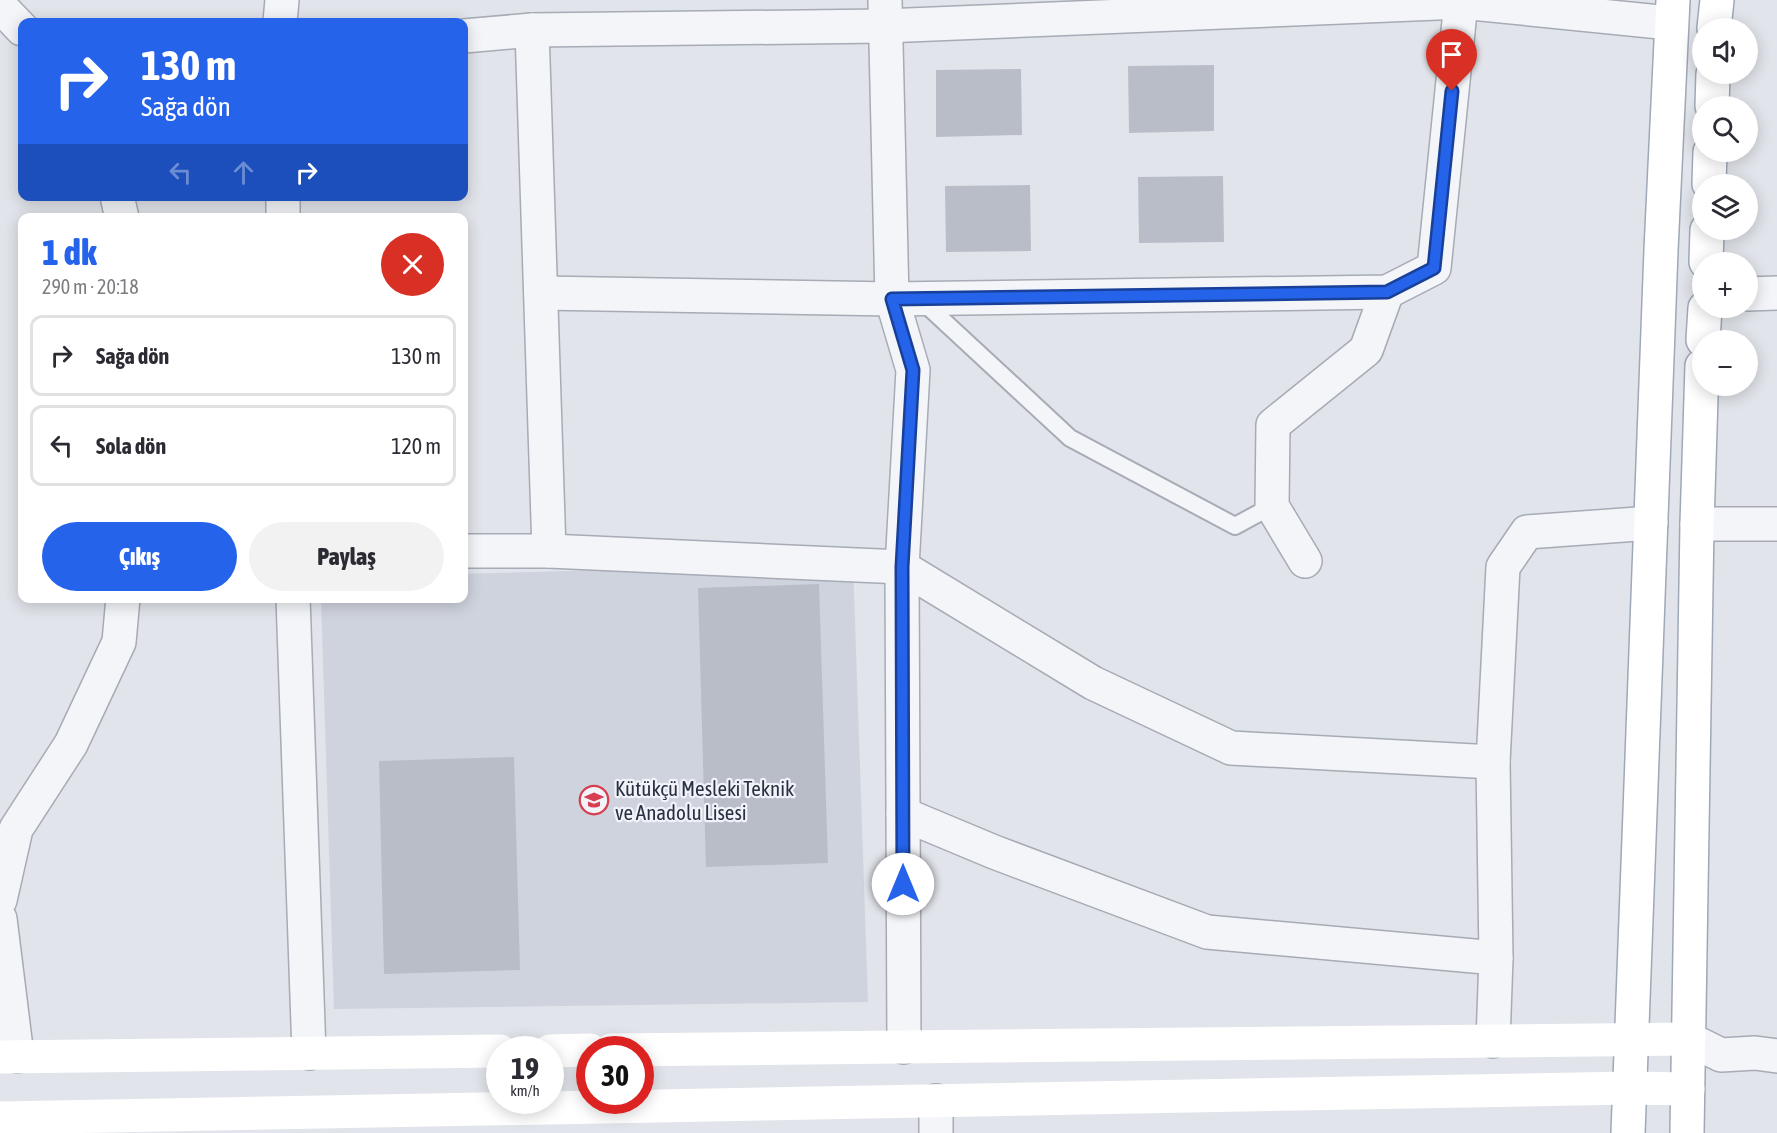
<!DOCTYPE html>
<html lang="tr">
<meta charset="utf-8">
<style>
body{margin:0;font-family:"Asap Condensed",sans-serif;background:#f2f2f3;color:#2b2b33;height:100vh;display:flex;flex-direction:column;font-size:22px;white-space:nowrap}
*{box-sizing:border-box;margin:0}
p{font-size:20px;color:#7c7c81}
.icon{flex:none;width:33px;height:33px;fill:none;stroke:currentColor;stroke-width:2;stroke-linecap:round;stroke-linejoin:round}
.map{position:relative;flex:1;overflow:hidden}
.panel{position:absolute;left:18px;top:213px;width:450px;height:390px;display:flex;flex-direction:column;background:#fff;border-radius:12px;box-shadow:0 3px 15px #0003}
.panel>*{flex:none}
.guide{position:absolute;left:18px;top:18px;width:450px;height:183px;border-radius:12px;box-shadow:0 3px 15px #0003;background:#2563eb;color:#fff;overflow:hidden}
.tools{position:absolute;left:1692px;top:18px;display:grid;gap:12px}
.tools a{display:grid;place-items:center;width:66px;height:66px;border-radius:50%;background:#fff;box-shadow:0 3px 15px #0003;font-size:30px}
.speed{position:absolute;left:486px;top:1036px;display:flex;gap:12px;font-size:30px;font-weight:700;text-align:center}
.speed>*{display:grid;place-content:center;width:78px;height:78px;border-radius:50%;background:#fff;box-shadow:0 3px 15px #0003;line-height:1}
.speed small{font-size:15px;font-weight:400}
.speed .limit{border:9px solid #d22;background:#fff;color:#111}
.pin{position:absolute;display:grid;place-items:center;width:51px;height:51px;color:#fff;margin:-62px -26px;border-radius:50% 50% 50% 0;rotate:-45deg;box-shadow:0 0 6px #0007}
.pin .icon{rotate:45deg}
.me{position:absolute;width:66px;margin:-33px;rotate:0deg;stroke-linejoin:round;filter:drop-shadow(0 0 4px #0008)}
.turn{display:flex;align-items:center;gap:21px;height:126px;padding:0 24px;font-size:27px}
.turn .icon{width:78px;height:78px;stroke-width:2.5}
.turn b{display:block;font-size:42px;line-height:51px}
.lanes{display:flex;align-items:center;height:57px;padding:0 24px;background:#0003;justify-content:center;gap:30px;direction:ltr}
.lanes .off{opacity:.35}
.round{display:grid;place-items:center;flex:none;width:63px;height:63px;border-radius:32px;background:#f2f2f3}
.headline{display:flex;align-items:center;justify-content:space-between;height:102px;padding:0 24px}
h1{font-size:36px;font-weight:800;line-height:45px;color:#2563eb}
.action{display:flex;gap:12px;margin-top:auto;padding:12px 24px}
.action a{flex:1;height:69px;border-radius:36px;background:#2563eb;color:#fff;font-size:24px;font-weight:800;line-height:69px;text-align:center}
.action a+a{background:#f2f2f3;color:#2b2b33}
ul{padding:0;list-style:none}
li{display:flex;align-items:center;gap:18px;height:81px;margin:0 12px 9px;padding:0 12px;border:3px solid #e1e1e2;border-radius:12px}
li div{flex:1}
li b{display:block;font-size:22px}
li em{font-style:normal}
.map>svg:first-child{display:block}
</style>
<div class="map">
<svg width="1777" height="1133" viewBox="0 0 1777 1133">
<rect width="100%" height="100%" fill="#e1e4ea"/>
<path fill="#cfd3dd" d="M853,562L868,1002L334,1009L321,599L464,598V574Z"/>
<g fill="#b8bdc8">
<path d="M1214,65V131L1129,133L1128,66Z"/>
<path d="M1021,69L1022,135L936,137V70Z"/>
<path d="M1223,176L1224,242L1139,243L1138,177Z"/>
<path d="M1030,185L1031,251L946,252L945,186Z"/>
<path d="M819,584L828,863L706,867L698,588Z"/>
<path d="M514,757L520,970L384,974L379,761Z"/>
</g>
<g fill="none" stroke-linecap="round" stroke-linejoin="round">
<g stroke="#a6abb5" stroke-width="20">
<path id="lane" d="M921,300L1070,438L1235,526L1272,506"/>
</g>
<g stroke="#a6abb5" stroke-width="36">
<g id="street">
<path d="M885,0L892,299L913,370L902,567L904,1047"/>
<path d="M0,6L22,29"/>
<path d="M280,22L282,0"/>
<path d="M532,30L549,551"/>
<path d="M464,36L532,30L884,26L1461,2V0"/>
<path d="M117,196L122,218"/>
<path d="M283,196V218"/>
<path d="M541,293L892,299L1387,292L1434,268L1461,2L1670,23"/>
<path d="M1748,294L1777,293"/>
<path d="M1697,524H1777"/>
<path d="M464,551H549L902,567L1093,683L1231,748L1493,762"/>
<path d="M1305,561L1272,506L1273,425L1366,350L1387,292"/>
<path d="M293,598L309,1053"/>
<path d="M903,814L994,852L1207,932L1496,958"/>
<path d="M0,900L16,829L71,744L119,642L123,598"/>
<path d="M0,919L17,1056"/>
<path d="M1689,1039L1721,1055L1755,1053L1777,1056"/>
<path d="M1493,1041L1496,958L1493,762L1503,567L1527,532L1651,523"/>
<path d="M936,1101V1133"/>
</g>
</g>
<g stroke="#9fa8b7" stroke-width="36">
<g id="primary">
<path d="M1714,28L1717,0"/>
<path d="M1712,106L1713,74"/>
<path d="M1709,184L1710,152"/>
<path d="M1706,262L1707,230"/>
<path d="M1703,340L1705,308"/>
<path d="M1628,1133L1661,250L1673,0"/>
<path d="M1687,1133L1697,524L1702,366"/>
</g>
</g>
<use href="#lane" stroke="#f4f5f8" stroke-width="16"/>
<use href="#street" stroke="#f4f5f8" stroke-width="33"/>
<g stroke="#fff" stroke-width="33">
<path d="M611,1050L1689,1039"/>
<path d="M550,1051L590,1050"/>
<path d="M0,1057L500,1051"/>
<path d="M0,1118L1629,1088L1688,1089"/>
</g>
<use href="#primary" stroke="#fff" stroke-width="33"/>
</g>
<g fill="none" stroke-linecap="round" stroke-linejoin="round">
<g stroke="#184099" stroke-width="15">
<path id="route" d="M903,884L902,567L913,370L892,299L1387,292L1434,268L1452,91"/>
</g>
<use href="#route" stroke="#2563eb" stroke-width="10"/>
</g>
<defs>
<g id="school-ring" transform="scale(1.5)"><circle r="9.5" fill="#f1f3f8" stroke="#d73e50" stroke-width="1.5"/><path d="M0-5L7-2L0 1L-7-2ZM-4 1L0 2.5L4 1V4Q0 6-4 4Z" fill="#d73e50"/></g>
</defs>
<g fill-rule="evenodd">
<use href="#school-ring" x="594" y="800"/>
</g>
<g text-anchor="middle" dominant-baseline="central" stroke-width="4.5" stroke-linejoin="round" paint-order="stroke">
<g font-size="21" fill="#283143" stroke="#f1f3f8" text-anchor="start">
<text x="615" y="788">Kütükçü Mesleki Teknik<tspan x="615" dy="24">ve Anadolu Lisesi</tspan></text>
</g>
</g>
</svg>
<div class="tools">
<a><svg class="icon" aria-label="sound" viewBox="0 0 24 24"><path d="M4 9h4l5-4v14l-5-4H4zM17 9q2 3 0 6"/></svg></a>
<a><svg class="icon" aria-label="search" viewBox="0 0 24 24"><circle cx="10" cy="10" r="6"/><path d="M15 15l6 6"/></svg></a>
<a><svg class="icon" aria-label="layers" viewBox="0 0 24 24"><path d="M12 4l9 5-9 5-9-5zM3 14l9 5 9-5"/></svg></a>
<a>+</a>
<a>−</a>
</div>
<div class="speed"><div>19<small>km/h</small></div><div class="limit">30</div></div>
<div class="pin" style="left:1452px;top:91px;background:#d93025"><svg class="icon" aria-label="arrive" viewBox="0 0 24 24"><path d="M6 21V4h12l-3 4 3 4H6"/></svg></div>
<svg class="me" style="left:903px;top:884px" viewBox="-20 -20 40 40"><circle r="19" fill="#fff"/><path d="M0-13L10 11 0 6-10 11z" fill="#2563eb"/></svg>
<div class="guide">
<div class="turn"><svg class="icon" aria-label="right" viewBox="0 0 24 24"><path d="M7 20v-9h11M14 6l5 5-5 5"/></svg><div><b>130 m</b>Sağa dön</div></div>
<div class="lanes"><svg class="icon off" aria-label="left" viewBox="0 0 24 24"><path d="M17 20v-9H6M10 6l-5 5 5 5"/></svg><svg class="icon off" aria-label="ahead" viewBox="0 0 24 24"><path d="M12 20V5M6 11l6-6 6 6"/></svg><svg class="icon" aria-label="right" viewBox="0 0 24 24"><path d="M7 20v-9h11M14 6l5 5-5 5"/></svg></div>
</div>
<section class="panel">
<div class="headline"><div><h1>1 dk</h1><p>290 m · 20:18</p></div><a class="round" style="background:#d93025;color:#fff"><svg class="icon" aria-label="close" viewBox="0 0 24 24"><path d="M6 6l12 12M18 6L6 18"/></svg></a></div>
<ul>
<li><svg class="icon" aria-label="right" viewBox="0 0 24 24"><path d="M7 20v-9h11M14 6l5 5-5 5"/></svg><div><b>Sağa dön</b></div><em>130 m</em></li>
<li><svg class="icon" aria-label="left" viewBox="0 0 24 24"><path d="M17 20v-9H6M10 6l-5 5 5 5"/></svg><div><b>Sola dön</b></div><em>120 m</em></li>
</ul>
<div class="action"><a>Çıkış</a><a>Paylaş</a></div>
</section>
</div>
